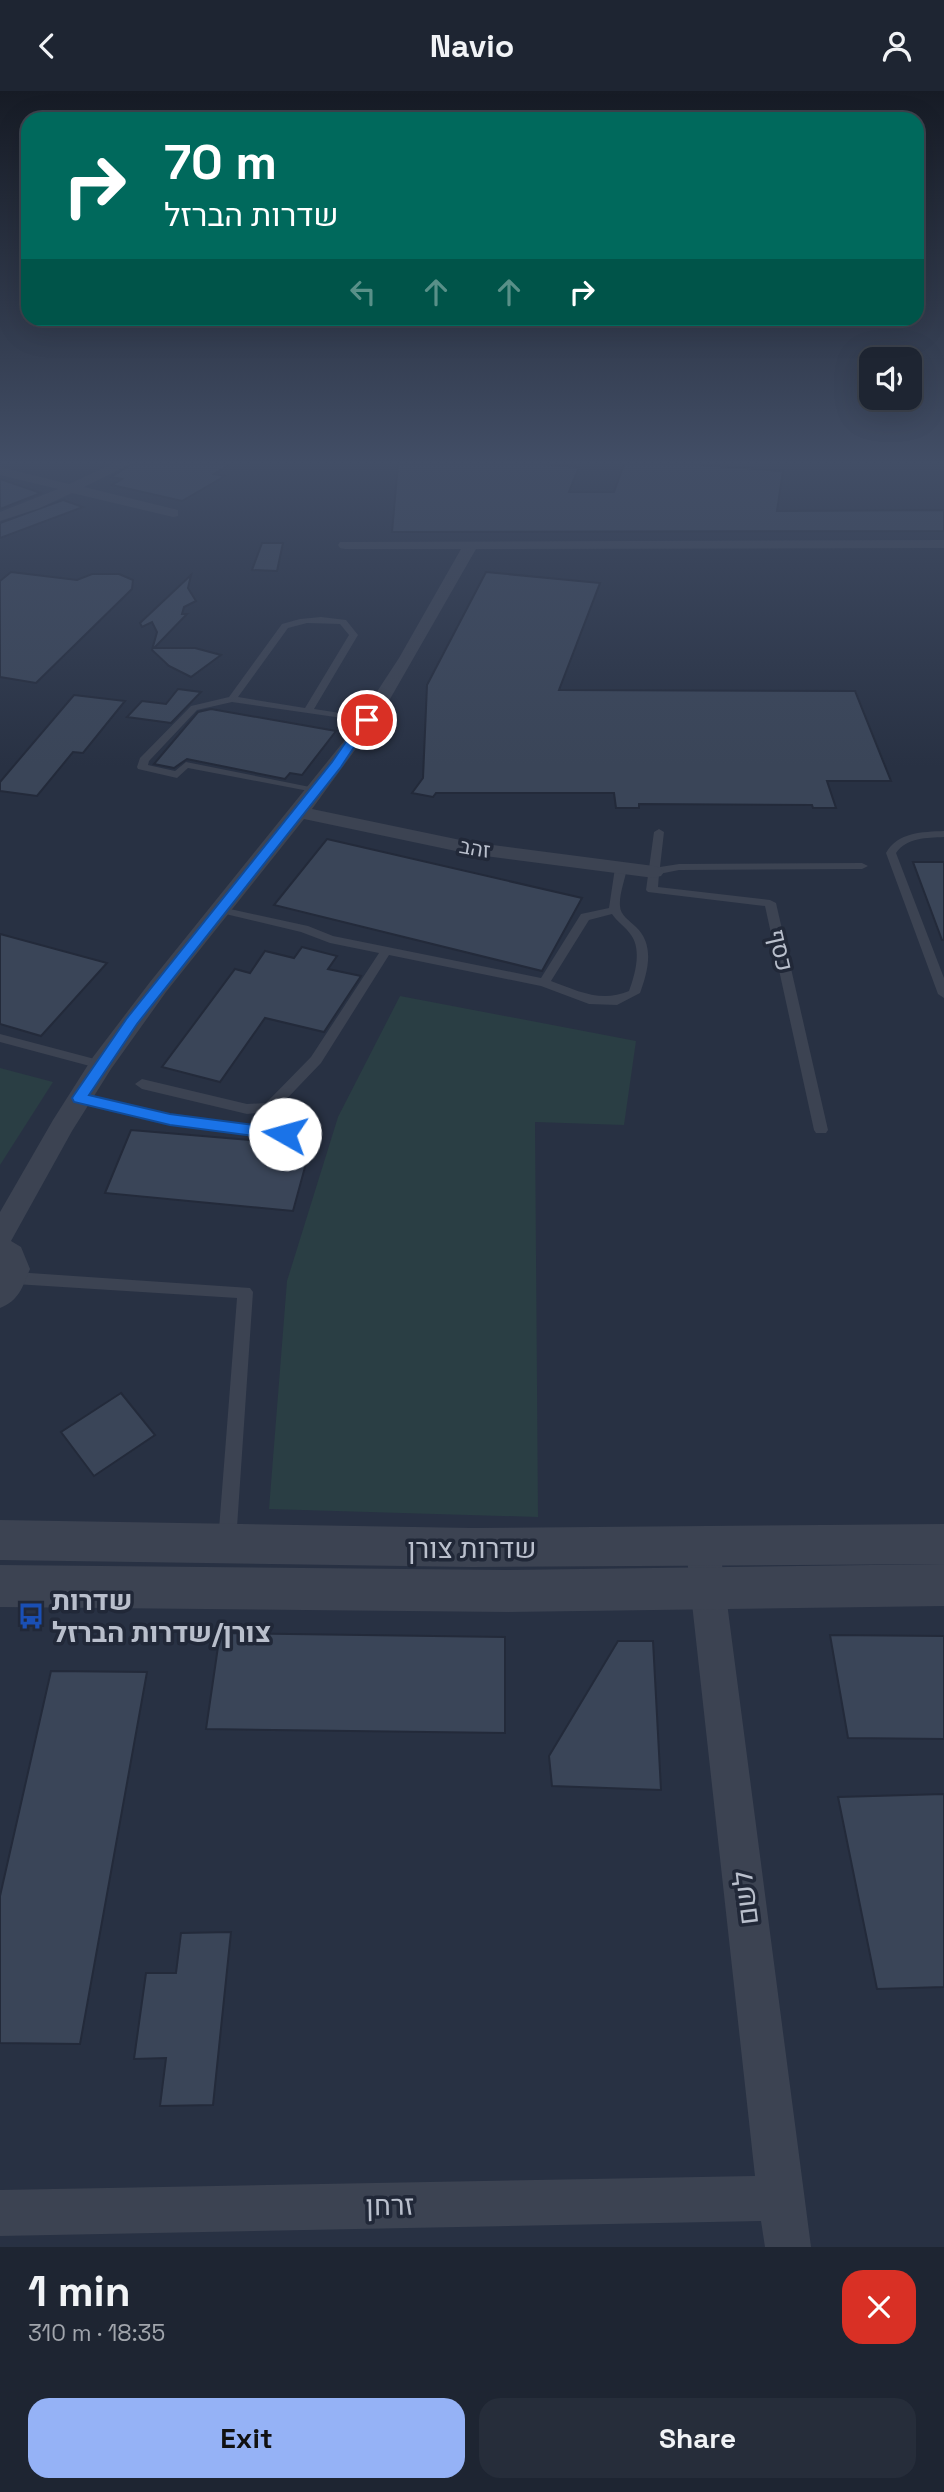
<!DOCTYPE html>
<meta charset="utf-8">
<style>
body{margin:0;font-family:"Space Grotesk",Heebo,sans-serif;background:#262d3a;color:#f1f3f6;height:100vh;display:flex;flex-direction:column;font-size:26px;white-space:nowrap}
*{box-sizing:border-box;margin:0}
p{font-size:23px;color:#a1a5ac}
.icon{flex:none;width:38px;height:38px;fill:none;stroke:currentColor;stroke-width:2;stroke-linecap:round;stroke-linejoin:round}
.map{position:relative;height:2156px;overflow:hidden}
.sheet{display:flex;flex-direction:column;background:#1e2532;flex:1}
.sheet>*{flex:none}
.hud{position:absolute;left:21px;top:21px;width:903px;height:214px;border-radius:21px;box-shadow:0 7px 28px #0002,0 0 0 2px #3c424d;background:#00695c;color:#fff;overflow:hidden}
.tools{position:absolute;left:859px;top:256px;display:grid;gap:14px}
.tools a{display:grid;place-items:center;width:63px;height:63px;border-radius:14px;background:#1e2532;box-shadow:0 7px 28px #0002,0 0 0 2px #3c424d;font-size:35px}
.pin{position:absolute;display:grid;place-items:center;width:60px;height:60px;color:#fff;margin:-30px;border:4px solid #fff;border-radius:50%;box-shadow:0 2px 7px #0007}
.me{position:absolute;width:77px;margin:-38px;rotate:277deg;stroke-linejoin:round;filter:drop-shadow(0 0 5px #0008)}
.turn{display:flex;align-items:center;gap:24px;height:147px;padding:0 28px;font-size:32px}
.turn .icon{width:91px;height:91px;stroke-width:2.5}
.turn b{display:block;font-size:49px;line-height:60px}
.lanes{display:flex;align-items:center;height:66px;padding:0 28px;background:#0003;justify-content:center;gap:35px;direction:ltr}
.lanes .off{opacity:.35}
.round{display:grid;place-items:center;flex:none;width:74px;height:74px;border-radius:21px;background:#262d3a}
.summary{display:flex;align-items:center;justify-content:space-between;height:119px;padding:0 28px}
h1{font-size:42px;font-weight:700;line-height:52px}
.cta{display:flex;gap:14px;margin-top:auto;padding:14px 28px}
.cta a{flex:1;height:80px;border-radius:21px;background:#95b2f6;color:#111;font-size:28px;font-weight:700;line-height:80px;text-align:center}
.cta a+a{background:#262d3a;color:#f1f3f6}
header{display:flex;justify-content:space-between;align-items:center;height:91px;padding:0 28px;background:#1e2532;font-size:32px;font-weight:700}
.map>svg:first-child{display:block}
</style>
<header><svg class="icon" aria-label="back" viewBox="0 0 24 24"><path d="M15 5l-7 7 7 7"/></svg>Navio<svg class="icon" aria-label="person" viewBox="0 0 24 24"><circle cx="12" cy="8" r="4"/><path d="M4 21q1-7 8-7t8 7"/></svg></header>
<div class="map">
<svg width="944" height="2156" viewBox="0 0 944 2156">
<rect width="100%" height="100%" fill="#283143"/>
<g fill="#2a3e44">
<path d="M400,905L636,950L624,1034L535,1031L538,1426L269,1418L287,1190L338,1026Z"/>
<path d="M0,977L53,991L0,1074Z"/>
</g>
<g fill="#3a4558" stroke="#232a3a" stroke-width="2">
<path d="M132,373H231L214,383L225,385L182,410L112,394L122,388L111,386Z"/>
<path d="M398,373H537L579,376L569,401H614L624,373H687L783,380L777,420L944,419V440L392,441Z"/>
<path d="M0,388L41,402L0,418Z"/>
<path d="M63,409L83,416L0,447V432Z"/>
<path d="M262,452H283L277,480L252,479Z"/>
<path d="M11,481L77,489L92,483H119L133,489L132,498L36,592L0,586V490Z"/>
<path d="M486,481L600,492L559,599L855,600L891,690H827L836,717H813L812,714L639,713V717H616L614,702H436L433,706L412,702L423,687L427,594Z"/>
<path d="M191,484L188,497L196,510L184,516L182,523H187L154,557H195L221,564L191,586L169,575L152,559L157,541L152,531L142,536L140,532Z"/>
<path d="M178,598L201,601L171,632L127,626L142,610L166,613Z"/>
<path d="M74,604L125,610L83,662L73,661L37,705L0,700V691Z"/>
<path d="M211,618L336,640L302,684L290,682L285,688L187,668L174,677L154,673L198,621Z"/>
<path d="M327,748L582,807L542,880L274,814Z"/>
<path d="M913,771H944V849H942Z"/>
<path d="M0,843L107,872L41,945L0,933Z"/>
<path d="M302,856L337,865L328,878L361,885L324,941L265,927L220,991L162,976L235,878L250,882L265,860L294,867Z"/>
<path d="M131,1039L311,1054L293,1120L105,1102Z"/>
<path d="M121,1302L155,1344L94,1385L61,1341Z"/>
<path d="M220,1542L505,1546V1642L206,1638Z"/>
<path d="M830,1544L944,1545V1648L848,1647Z"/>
<path d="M618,1550H653L661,1699L552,1695L549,1665Z"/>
<path d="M51,1580L147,1581L80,1953L0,1952V1805Z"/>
<path d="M944,1703V1896L877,1898L838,1706Z"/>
<path d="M231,1841L213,2014L160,2015L166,1967L134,1968L146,1882H176L181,1842Z"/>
</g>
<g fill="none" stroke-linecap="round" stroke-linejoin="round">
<g fill="#3c4352" fill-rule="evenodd">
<path d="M321,526L346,529L358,544L314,618L367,626L372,629L370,631L232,611L197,619L149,670L148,674L175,680L186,671L315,697L319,698V702L188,677L177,687L138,678L137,676L140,667L191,615L229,606L282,533L300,528ZM307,532L340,533L349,544L305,617L238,606L288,537Z"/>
<path d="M659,738L664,741L660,776L679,773L862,772L868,775L862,778L679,779L659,783L658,796L770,809L776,812L828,1039L826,1042H816L814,1039L765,815L648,801L646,799L654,741Z"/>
<path d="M944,740V746C927,747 907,746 896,762L944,887V907L938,903L886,762C898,741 922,741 944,740Z"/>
<path d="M621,774L627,777C625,789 619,803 620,815C620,824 630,830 636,836C655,854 648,880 640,902L617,914L589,913L541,895L389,864L321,972L275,1020L247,1023L142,998L135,993L142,988L247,1013L266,1012L311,966L379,862L330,852L301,841L217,821V817L221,816L308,835L333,845L541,887L581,823L609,817L615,777ZM612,823C617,831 626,836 631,844C642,859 635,884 629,900C601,912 578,900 551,890L589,829Z"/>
<path d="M0,943L106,971L107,974L101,978L0,951Z"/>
<path d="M79,1003L170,1023L285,1038L292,1043L285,1048L170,1033L74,1011L72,1008L74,1005Z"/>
<path d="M15,1181L250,1197L253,1201L236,1451L233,1457L227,1459L221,1457L218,1451L237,1207L15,1193L10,1191L7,1187L10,1183Z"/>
</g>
<g fill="#3c4352" fill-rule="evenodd">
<path d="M112,373H130L84,396L178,419V425L173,426L72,402L40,417L0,430V421L58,398L0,384V376L69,393Z"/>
<path d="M944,449V457L476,458L382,622L312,718L470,751L654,775L661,777L664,781L661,785L654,787L470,763L304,728L166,901L111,978L72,1040L11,1150L21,1156L30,1178C23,1195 19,1210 0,1217V1121L53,1029L93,966L150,891L348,645L399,567L461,458H345L340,457L338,454L340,451Z"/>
<path d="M703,1442L715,1447L720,1458L811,2156H765L761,2130L0,2145V2099L755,2085L686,1458L691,1447Z"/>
</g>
<g fill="#3c4352" fill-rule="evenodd">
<path d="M0,1429L472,1437L944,1433V1473L472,1476L0,1469Z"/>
<path d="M944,1473V1515L508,1521L0,1516V1474L508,1479Z"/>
</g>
</g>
<linearGradient id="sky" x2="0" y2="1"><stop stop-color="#161b25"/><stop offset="0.55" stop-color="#424e66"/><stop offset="1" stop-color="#424e66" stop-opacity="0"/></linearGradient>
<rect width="944" height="675" fill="url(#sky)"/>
<path fill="#1a73e8" stroke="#114b97" stroke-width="2" d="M367,625L372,629L341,676L137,933L89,1004L170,1023L285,1038L291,1039L293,1043L291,1047L285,1049L170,1034L74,1011L72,1007L74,1004L127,927L332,671L363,626Z"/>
<defs>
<g id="bus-bare" transform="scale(2.1)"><path d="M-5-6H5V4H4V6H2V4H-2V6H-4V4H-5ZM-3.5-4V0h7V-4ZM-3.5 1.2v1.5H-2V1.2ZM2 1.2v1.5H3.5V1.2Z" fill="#1a4fb4" stroke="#212838" stroke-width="2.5" paint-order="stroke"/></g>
</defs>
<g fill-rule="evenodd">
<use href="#bus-bare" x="31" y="1525"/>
</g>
<g text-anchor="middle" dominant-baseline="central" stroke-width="7" stroke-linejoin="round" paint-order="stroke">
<g font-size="21" fill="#b9bfcc" stroke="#212838">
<text transform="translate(475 757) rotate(10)">זהב</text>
</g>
<g font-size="24" fill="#b9bfcc" stroke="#212838">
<text transform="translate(781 859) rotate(77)">כסף</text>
</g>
<g font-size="28" fill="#b9bfcc" stroke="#212838">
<text x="472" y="1457">שדרות צורן</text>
<text transform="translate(745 1807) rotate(-97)">לשם</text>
<text transform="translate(390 2114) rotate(-1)">זרחן</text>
</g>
<g font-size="28" font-weight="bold" fill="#b9bfcc" stroke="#212838" text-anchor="start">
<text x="52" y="1509">שדרות<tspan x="52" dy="32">צורן/שדרות הברזל</tspan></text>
</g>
</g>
</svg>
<div class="tools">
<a><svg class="icon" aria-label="sound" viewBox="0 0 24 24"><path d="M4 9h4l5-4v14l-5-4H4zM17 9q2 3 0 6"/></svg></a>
</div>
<div class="pin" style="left:367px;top:629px;background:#d93025"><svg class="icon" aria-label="arrive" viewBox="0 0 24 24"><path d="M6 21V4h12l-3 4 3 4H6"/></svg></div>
<svg class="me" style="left:285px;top:1043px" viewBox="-20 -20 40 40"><circle r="19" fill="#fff"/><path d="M0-13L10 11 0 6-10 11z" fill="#1a73e8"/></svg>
<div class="hud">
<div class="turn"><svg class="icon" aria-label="right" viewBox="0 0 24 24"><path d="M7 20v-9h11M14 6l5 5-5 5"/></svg><div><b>70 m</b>שדרות הברזל</div></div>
<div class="lanes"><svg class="icon off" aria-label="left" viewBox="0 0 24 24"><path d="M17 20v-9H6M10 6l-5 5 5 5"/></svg><svg class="icon off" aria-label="ahead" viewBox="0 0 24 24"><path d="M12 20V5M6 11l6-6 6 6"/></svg><svg class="icon off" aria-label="ahead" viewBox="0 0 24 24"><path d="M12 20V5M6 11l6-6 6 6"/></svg><svg class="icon" aria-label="right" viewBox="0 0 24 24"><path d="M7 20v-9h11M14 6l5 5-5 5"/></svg></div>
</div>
</div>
<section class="sheet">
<div class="summary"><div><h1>1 min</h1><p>310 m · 18:35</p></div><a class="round" style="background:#d93025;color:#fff"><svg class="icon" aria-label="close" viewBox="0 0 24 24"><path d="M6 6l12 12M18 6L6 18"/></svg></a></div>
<div class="cta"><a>Exit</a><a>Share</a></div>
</section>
